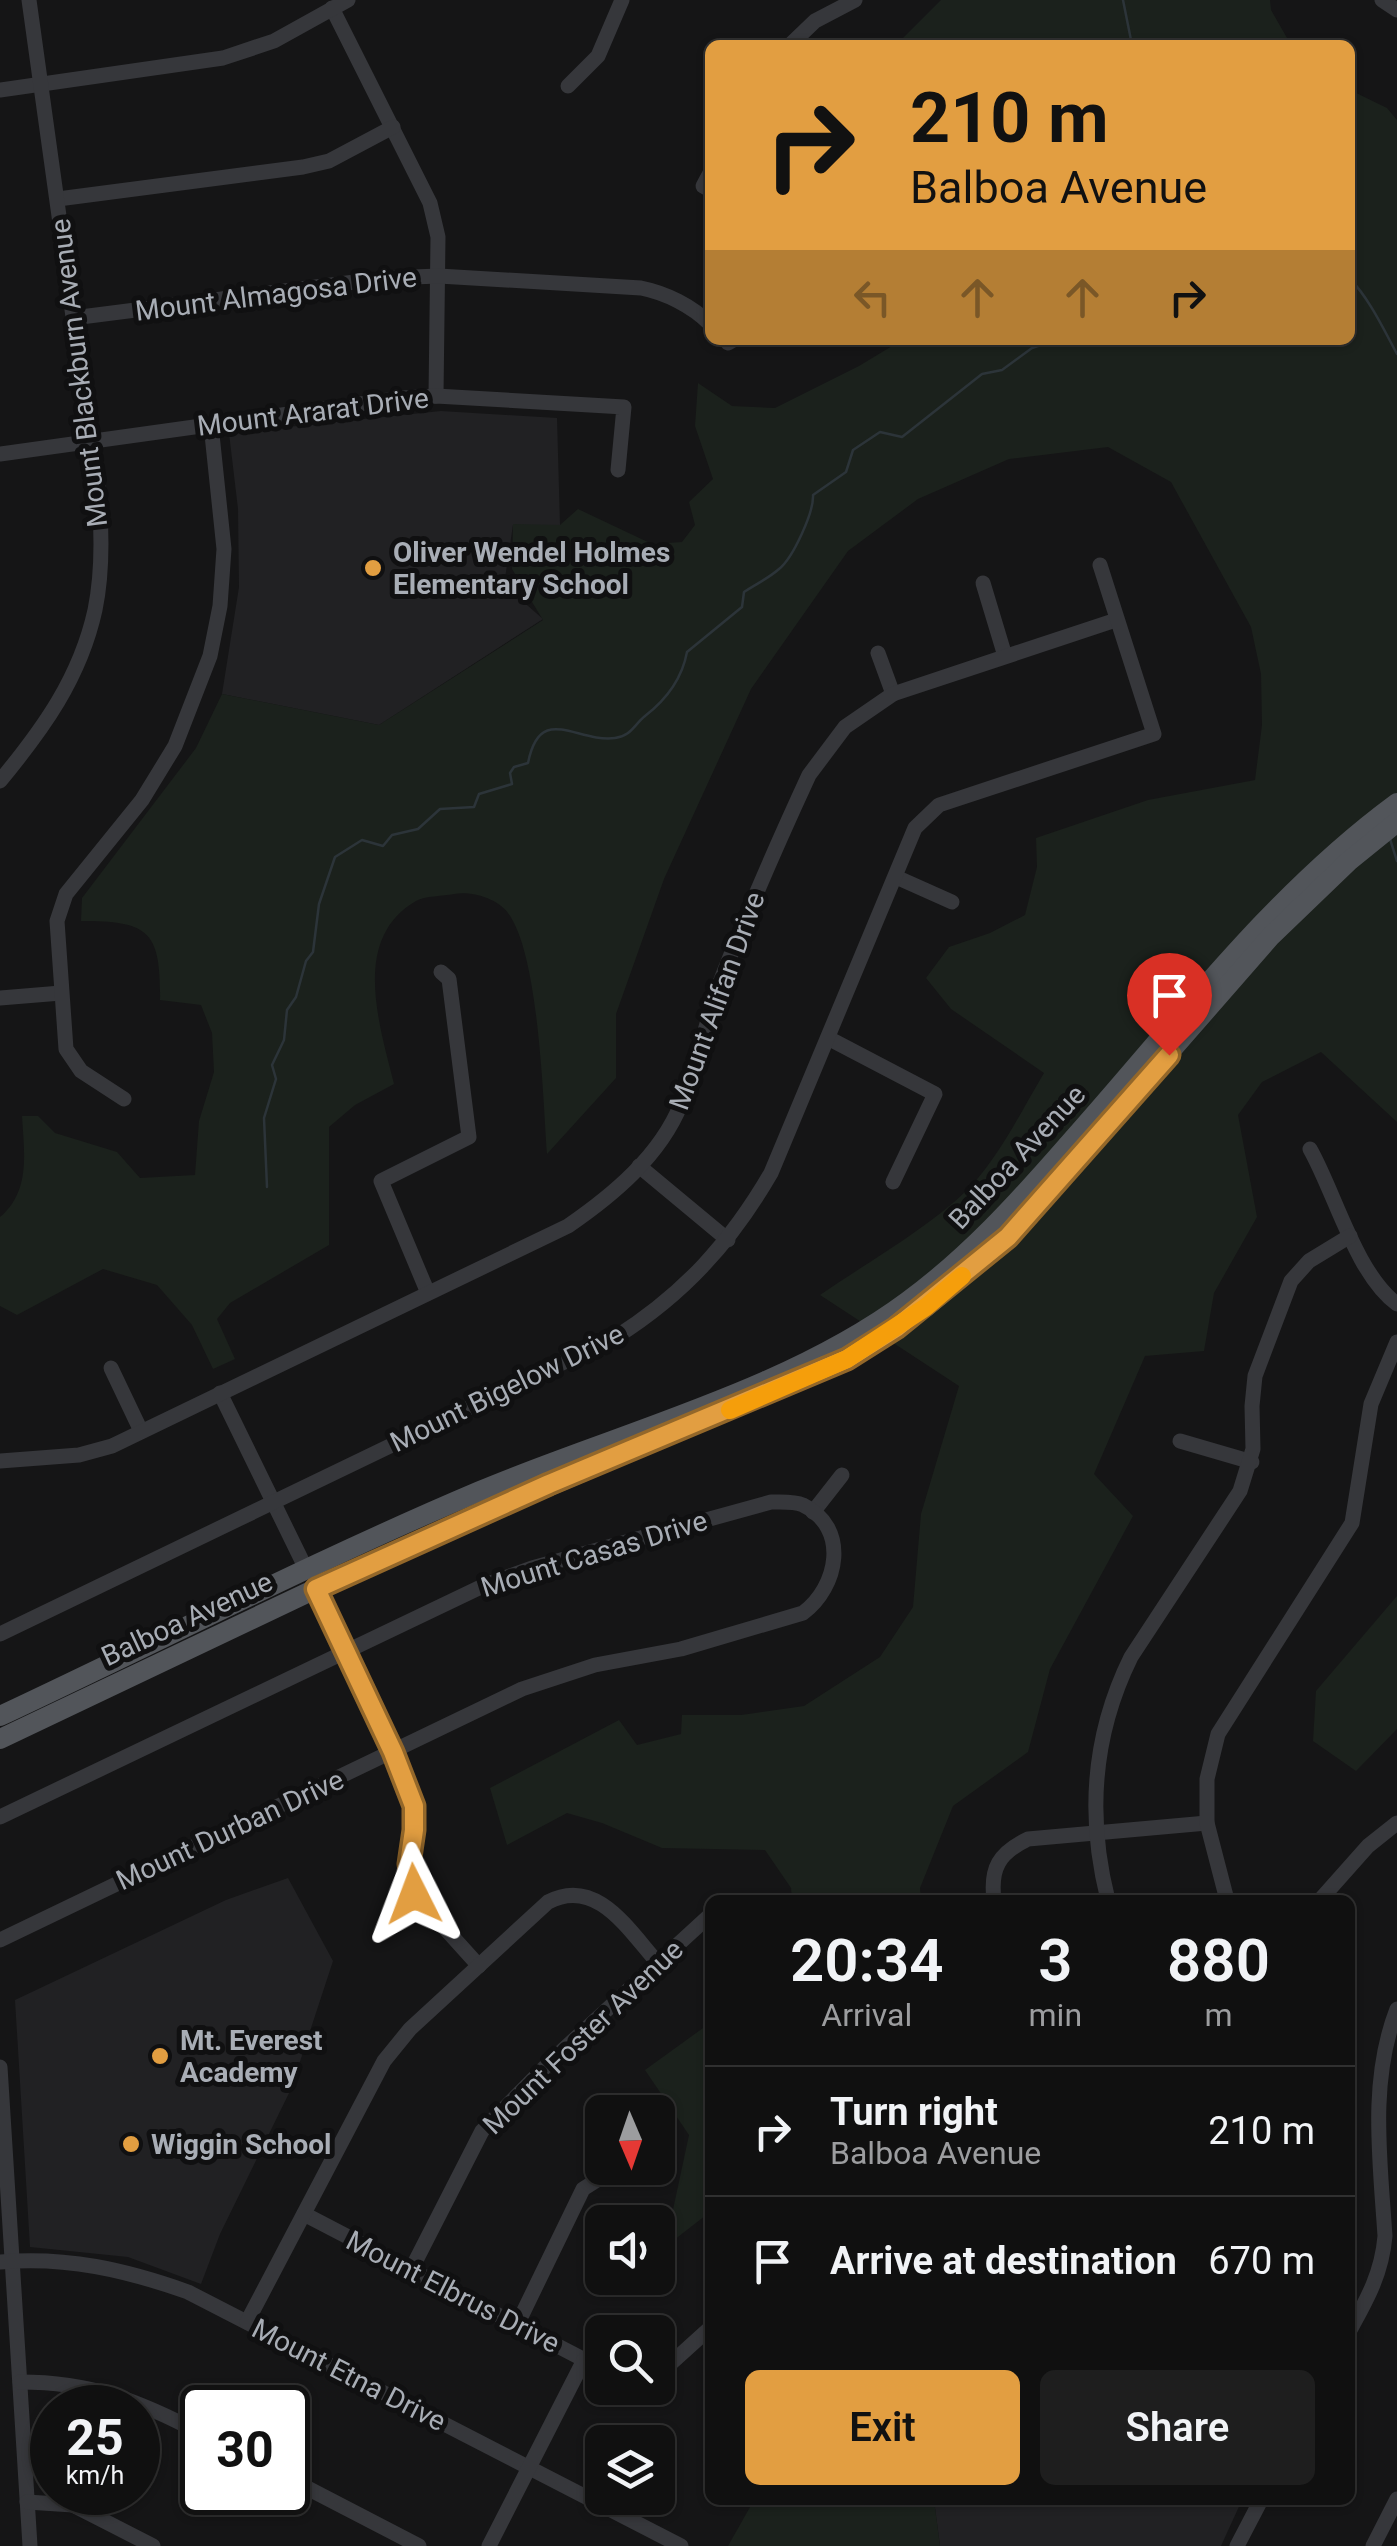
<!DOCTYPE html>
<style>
body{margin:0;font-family:Roboto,sans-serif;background:#1e1e1e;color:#f1f3f6;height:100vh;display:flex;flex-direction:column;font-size:38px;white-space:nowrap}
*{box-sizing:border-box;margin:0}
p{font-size:32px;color:#9c9d9f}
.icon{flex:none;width:55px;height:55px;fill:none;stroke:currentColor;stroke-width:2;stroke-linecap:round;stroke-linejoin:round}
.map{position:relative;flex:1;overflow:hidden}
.side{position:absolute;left:705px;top:1895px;width:650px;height:610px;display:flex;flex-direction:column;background:#101010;border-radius:15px;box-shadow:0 2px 8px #0004,0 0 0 2px #303030}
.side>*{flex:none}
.top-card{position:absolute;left:705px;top:40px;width:650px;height:305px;border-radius:15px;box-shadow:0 2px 8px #0004,0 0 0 2px #303030;background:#e29e41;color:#111;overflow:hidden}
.needle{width:65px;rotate:178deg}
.buttons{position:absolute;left:585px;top:2095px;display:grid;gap:20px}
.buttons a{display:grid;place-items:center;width:90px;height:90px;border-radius:15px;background:#101010;box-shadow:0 2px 8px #0004,0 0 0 2px #303030;font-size:50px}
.speed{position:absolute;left:30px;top:2385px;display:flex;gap:20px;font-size:50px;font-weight:700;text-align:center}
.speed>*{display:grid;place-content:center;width:130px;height:130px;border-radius:50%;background:#101010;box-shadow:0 2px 8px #0004,0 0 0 2px #303030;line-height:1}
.speed small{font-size:25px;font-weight:400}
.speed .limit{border:5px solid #111;border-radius:15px;background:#fff;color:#111}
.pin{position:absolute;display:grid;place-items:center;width:85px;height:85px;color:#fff;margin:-102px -42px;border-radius:50% 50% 50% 0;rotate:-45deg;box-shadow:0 0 10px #0007}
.pin .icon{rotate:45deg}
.me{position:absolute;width:110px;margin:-55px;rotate:357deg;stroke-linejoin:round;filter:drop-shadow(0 0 8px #0008)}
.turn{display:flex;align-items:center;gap:35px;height:210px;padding:0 40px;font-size:45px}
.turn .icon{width:130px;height:130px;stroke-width:2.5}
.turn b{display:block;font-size:70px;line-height:85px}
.lanes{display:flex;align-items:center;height:95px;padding:0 40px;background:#0003;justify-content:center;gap:50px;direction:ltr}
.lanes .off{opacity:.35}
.eta{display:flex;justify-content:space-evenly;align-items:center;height:170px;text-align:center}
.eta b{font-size:60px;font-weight:600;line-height:70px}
.cta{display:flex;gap:20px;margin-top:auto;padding:20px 40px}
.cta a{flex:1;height:115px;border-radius:15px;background:#e29e41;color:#111;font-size:40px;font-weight:600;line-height:115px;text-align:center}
.cta a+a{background:#1e1e1e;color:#f1f3f6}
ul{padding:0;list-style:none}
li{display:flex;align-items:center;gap:30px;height:130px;padding:0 40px;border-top:2px solid #303030}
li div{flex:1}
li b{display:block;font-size:38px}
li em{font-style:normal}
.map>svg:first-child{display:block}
</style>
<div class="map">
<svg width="1397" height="2546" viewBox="0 0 1397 2546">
<rect width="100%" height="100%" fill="#151516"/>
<g fill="#212123">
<path d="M441,411L557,418L560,525H513L504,585L543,619L379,725L222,694L239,587L238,509L229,433Z"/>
<path d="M288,1878L333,1961L291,2089L220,2234L201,2284L128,2257L30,2247L15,2000L226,1900Z"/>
<path d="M934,2500H1242L1221,2546H940Z"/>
</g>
<g fill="#1b211c">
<path d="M941,0H1270L1271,10L1291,45H896Z"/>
<path d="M1350,90L1387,108L1397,120V1122L1321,1052L1262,1082L1238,1115L1257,1217L1214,1293L1204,1351L1145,1356L1094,1474L1133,1516L1050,1669L1028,1752L953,1806L920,1888L921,1900H792L791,1888L765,1850L662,1848L602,1823L567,1813L507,1845L490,1788L619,1720L637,1745L681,1734L682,1715H741L804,1706L880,1657L913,1607L921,1514L959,1386L820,1295C866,1263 934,1225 972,1185C1001,1153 1022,1110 1044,1073L951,1009L926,978L949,947L990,933L1025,915L1037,867L1036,838L1148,800L1255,780L1262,725L1261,674L1251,627L1171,482L1108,447L1009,459L918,499L848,551L751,689L664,879L616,1014V1078L547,1154C543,1100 539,954 508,913C497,898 471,891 454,894C443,896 425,896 416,901C350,939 380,1026 394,1084L355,1105L329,1127V1245L230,1303L217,1319L235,1359L213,1369L192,1325L157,1285L103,1269L17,1315L0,1306V1217C31,1191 24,1152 22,1116H38L55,1133L117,1152L140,1178L195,1175L199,1121L214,1072L212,1033L201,1005L160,1000C161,931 149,921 81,921L82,898L196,748L222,694L379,725L543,620L512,569L513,524L560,525L578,509L652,544L682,542L695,525L689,502L713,479L695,426L698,383L732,406L775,408L859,366L902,340H1350Z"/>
<path d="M1397,1596V1729L1356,1771L1313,1741L1316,1691Z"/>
<path d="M710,2023V2212L665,2247L689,2135L645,2070Z"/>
<path d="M754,2500H934L940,2546H728Z"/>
</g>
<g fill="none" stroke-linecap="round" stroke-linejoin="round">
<g stroke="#2c3439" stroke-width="2.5">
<path d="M1123,0L1132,45"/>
<path d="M1350,279C1369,298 1384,330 1397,354"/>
<path d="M1390,839L1397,861"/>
<path d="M267,1187L264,1118L276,1079L272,1065L284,1040L287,1010L296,997L306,961L313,952L319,904L335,857L362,840L383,846L392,835L418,829L440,809L474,807L479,794L512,784L510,773L514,767L528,763C540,702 576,743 615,738C631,736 634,725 645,716C667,699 682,679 687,652L742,607L744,592C756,584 769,578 779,569C793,558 814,512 813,495L846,472L853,450L880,432L902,437L982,374L1002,370L1032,348L1056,340"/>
</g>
<g stroke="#36373b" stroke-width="15">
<path d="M1382,0L1397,10"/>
<path d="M332,8L430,203L438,237L436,396"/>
<path d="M790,45L815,21L855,0"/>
<path d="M568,86L598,56L622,0"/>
<path d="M0,90L223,58L274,41L348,0"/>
<path d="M710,173L703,186L710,190"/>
<path d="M58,199L303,167L329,161L393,127"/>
<path d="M73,318L386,278L439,276L641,288C666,293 692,306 710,324"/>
<path d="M726,340L728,343L733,340"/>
<path d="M0,454L403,398L436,396L624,407L618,470"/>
<path d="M983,583L1005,656"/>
<path d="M878,653L893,694"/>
<path d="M0,781C43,729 80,678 95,610C113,523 86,411 74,324C58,216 45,108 29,0"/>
<path d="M896,877L952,902"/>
<path d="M0,998L61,993"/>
<path d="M828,1038L935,1094L893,1182"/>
<path d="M124,1099L81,1071L66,1049L57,921L66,894L142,800L175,746L210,656L220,606L224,549L211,425"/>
<path d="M1310,1149C1335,1193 1356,1274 1397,1304"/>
<path d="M639,1166L728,1240"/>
<path d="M428,1293L381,1181L469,1137L449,979L441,972"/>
<path d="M111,1368L141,1431"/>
<path d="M220,1393L306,1569"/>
<path d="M1180,1441L1252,1462"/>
<path d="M0,1461L79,1455L112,1446L568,1226C613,1195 660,1156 681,1104C699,1061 707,1015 724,972C750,906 779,840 809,775L845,727L893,694L1116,620"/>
<path d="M813,1512L842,1475"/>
<path d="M315,1589L393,1752L413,1806L414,1830L409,1864L414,1894L479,1966"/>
<path d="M0,1634L616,1337C684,1294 731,1242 771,1173L915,828L939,805L1154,734L1100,565"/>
<path d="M0,1817L485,1585L532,1568L771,1502C782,1502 794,1501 803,1505C850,1528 838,1587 803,1613L681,1649L595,1665L522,1689L0,1940"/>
<path d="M994,1900C990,1868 999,1853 1028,1839L1207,1823"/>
<path d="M1108,1900C1087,1817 1093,1734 1131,1657L1240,1491L1253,1449L1252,1406L1255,1376L1291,1281L1309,1261L1350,1236"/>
<path d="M1227,1900L1207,1823V1779L1218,1734L1352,1523L1371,1404L1397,1342"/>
<path d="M1320,1900L1368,1846L1397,1823"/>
<path d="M0,2067L30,2546"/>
<path d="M304,2214L602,2369"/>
<path d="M0,2262C66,2256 126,2270 188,2292L681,2546"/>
<path d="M411,2270L482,2131L552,2060L709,1916"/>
<path d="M247,2322L384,2061L410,2029L548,1902C597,1876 629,1931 658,1963"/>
<path d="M517,2325L583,2189L616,2168"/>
<path d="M1350,2330C1368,2298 1382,2272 1385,2236C1380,2159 1369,2081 1397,2009"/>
<path d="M658,2375L710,2328"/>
<path d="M20,2382C91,2382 140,2401 202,2434"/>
<path d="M288,2478L419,2546"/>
<path d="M27,2502L73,2505L153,2546"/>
<path d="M489,2546L584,2360"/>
<path d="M1237,2546L1261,2500"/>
<path d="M1373,2546L1397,2499"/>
</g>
<g stroke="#52555a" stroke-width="20">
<path d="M0,1716C160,1641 317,1560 480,1491C618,1433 787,1391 908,1301C968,1257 1017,1203 1066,1147C1171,1030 1269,897 1397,803"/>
<path d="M0,1739L370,1563L847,1359L926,1307L1008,1237L1271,936L1349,861L1397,822"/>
</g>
</g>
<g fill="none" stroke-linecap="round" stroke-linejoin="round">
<g stroke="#93672a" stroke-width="25">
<path id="route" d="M414,1894L409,1864L414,1830V1806L393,1752L316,1589L549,1484L847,1359L896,1328L1008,1237L1169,1055"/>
</g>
<use href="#route" stroke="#e29e41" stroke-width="18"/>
<path stroke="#f59e0b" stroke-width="18" d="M730,1410L847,1359L926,1307L962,1276"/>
</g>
<g fill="#e29e41" stroke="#101011" stroke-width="4">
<circle cx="373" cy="568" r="10"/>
<circle cx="160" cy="2056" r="10"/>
<circle cx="131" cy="2144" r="10"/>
</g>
<g text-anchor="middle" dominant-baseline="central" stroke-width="10" stroke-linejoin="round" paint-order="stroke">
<g font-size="28" fill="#a8adb5" stroke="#101011">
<text transform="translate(276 294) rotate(-7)">Mount Almagosa Drive</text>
<text transform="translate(79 373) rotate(-97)">Mount Blackburn Avenue</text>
<text transform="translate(313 412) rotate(-7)">Mount Ararat Drive</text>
<text transform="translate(717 1001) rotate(-70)">Mount Alifan Drive</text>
<text transform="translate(1017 1157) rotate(-47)">Balboa Avenue</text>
<text transform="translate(507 1388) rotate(-26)">Mount Bigelow Drive</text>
<text transform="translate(594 1554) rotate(-17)">Mount Casas Drive</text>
<text transform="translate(187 1619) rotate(-25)">Balboa Avenue</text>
<text transform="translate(230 1830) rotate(-25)">Mount Durban Drive</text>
<text transform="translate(583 2037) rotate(-44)">Mount Foster Avenue</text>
<text transform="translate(453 2292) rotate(27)">Mount Elbrus Drive</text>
<text transform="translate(349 2375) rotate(27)">Mount Etna Drive</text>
</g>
<g font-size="28" font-weight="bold" fill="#a8adb5" stroke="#101011" text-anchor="start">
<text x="393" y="552">Oliver Wendel Holmes<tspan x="393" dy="32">Elementary School</tspan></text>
<text x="180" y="2040">Mt. Everest<tspan x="180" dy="32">Academy</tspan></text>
<text x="151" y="2144">Wiggin School</text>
</g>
</g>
</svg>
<div class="buttons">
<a><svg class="needle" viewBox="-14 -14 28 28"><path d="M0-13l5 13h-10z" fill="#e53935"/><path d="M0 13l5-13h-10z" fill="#9c9d9f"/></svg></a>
<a><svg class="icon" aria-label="sound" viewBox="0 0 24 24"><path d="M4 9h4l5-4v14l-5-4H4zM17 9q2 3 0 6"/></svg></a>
<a><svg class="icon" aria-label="search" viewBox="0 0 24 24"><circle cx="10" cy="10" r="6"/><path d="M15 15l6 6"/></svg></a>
<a><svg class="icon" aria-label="layers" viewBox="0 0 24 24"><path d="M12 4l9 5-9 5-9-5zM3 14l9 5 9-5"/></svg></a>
</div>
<div class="speed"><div>25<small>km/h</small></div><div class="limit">30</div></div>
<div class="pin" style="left:1169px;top:1055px;background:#d93025"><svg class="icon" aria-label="arrive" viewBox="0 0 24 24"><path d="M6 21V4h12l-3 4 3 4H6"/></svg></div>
<svg class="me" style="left:414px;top:1894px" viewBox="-20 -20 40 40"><path d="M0-17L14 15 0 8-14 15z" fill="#e29e41" stroke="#fff" stroke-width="4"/></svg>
<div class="top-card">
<div class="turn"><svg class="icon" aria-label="right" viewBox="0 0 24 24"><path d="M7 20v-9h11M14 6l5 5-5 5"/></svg><div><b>210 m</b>Balboa Avenue</div></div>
<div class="lanes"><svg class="icon off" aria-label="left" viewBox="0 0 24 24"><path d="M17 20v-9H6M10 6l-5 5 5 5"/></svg><svg class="icon off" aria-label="ahead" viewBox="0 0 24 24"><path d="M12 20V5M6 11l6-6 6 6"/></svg><svg class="icon off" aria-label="ahead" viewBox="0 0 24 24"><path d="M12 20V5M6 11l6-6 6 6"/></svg><svg class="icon" aria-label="right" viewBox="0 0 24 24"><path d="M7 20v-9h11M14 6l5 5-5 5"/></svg></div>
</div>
<section class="side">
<div class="eta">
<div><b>20:34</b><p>Arrival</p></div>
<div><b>3</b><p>min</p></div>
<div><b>880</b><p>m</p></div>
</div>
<ul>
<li><svg class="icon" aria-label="right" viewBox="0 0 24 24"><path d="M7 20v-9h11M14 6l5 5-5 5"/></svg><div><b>Turn right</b><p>Balboa Avenue</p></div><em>210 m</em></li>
<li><svg class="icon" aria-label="arrive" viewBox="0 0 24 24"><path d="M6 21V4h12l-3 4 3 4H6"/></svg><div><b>Arrive at destination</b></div><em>670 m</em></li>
</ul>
<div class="cta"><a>Exit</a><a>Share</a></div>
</section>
</div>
